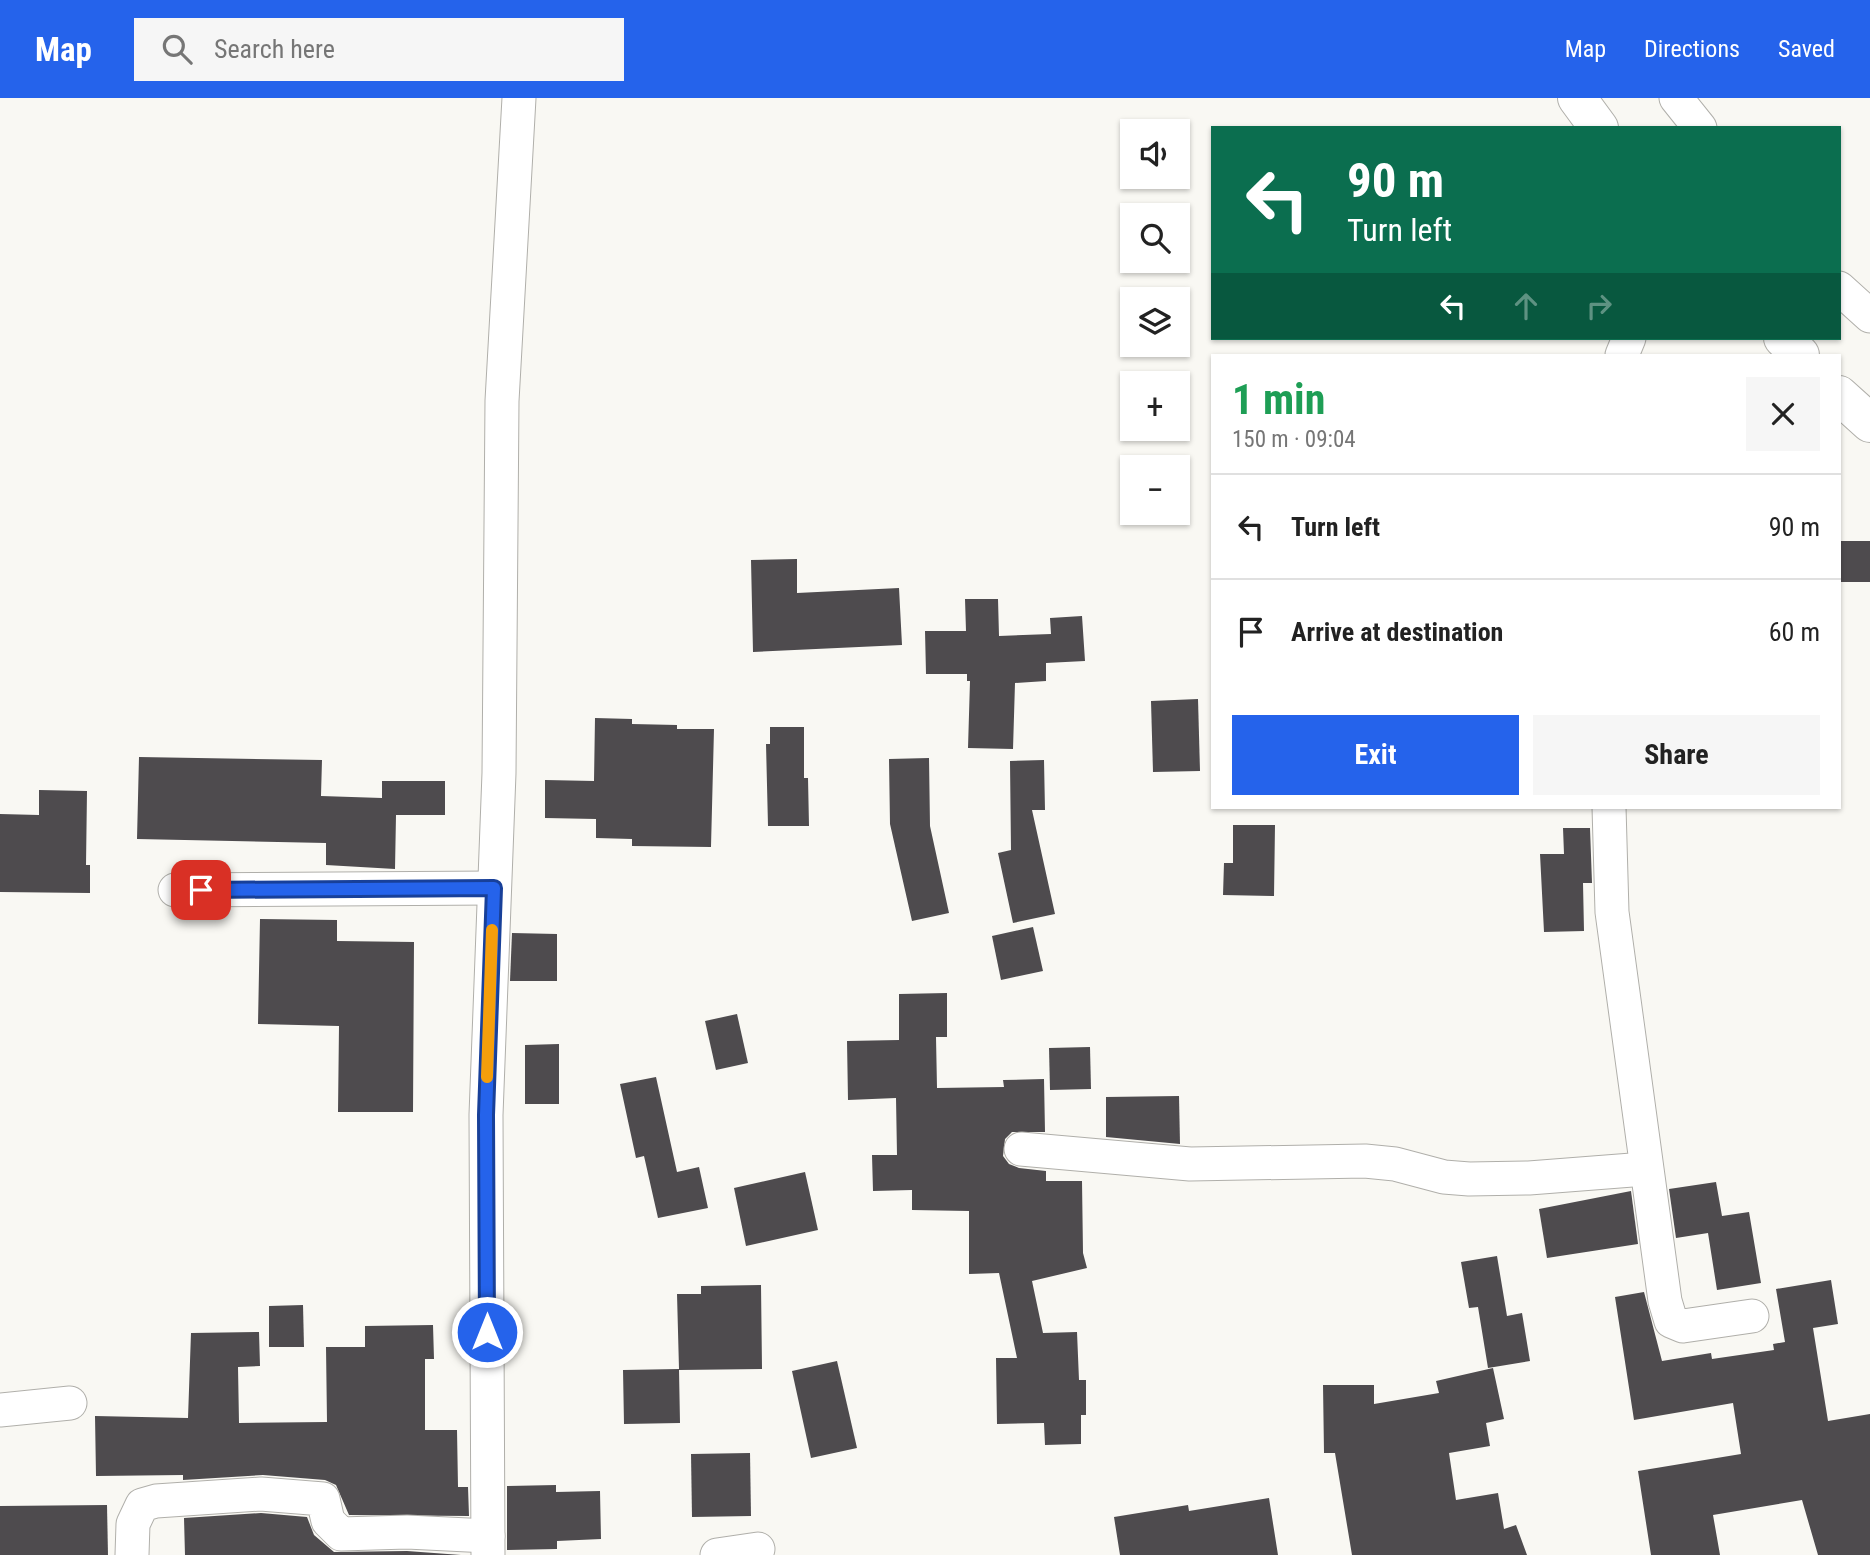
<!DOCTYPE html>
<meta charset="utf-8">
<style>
body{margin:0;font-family:"Roboto Condensed",sans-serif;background:#f6f6f6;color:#222;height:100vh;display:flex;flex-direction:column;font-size:26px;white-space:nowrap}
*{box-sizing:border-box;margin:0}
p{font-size:23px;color:#767676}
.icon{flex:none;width:38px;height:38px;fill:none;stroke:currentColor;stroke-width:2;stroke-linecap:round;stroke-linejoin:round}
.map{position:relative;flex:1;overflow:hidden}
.drawer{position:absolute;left:1211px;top:256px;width:630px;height:455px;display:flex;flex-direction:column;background:#fff;border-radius:0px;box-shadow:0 2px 5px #0004}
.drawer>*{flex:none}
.guide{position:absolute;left:1211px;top:28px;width:630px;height:214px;border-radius:0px;box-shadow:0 2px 5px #0004;background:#0b6e4f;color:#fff;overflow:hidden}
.tools{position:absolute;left:1120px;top:21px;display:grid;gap:14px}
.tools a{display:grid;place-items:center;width:70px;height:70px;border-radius:0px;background:#fff;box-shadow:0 2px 5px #0004;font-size:35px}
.pin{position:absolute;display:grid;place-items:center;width:60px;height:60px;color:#fff;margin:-30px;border-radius:14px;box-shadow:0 4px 10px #0006}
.me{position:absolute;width:77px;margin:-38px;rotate:0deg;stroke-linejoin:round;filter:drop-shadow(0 0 5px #0008)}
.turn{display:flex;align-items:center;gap:24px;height:147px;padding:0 21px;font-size:32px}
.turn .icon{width:91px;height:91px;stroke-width:2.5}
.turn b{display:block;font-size:49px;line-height:60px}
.lanes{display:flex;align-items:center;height:66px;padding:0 21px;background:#0003;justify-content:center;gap:35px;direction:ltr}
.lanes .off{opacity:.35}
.round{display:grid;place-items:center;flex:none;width:74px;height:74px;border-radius:0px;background:#f6f6f6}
.summary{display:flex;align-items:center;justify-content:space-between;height:119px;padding:0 21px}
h1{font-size:42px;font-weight:700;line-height:52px;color:#1e9e55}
.action{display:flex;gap:14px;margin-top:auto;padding:14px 21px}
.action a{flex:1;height:80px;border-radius:0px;background:#2563eb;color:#fff;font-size:28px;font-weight:700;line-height:80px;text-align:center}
.action a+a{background:#f6f6f6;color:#222}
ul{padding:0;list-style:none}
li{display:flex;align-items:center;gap:21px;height:105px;padding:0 21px;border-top:2px solid #e0e0e0}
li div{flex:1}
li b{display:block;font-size:26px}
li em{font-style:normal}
header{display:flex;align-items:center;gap:42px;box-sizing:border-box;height:98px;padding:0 35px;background:#2563eb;color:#fff}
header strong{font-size:33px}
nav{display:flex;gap:38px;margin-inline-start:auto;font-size:24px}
.search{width:490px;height:63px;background:#f6f6f6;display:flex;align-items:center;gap:18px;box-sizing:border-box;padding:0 24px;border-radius:0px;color:#767676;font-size:26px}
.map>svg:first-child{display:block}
</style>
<header>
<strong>Map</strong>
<div class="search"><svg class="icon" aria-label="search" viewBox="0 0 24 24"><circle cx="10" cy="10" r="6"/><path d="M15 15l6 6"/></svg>Search here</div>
<nav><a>Map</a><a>Directions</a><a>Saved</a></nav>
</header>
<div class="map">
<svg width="1870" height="1457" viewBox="0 0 1870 1457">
<rect width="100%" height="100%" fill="#f9f8f3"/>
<g fill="#4e4b4e">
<rect x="1839" y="443" width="31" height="41"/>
<path d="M797,461V495L899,490L902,547L753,554L751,462Z"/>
<path d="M965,501H998L999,538L1051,536L1050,520L1082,518L1085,563L1046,565V583L1015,585L1013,651L968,650L970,583H967V576H926L925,533H966Z"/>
<path d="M1198,601L1200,673L1153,674L1151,603Z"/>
<path d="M595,620L632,621V626L677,627V631H714L711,749L632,748V741L596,740V721L545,720V682L594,683Z"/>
<path d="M770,629H804V680H808L809,728H768L766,646H770Z"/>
<path d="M139,659L322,662L321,698L382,700V683H445V717H396L395,771L326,767V745L137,741Z"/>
<path d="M929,660L930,728L949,815L912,823L890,726L889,661Z"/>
<path d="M1044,662L1045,712H1032L1055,816L1013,825L998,755L1011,752L1010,663Z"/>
<path d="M39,692L87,693L86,767H90V795L0,794V716L39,717Z"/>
<path d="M1233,727H1275L1274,798L1223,797L1224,765H1233Z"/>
<path d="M1563,730H1590L1592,785H1583L1584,833L1544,834L1540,756H1564Z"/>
<path d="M260,821L337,822V843L414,844L413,1014H338L339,928L258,926Z"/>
<path d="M1033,829L1043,873L1001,882L992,838Z"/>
<path d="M512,835L557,836V883H510Z"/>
<path d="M947,895V939H936L937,990L1004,989L1003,982L1044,981L1045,1034H1012L1005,1041L1003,1058L1009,1066L1019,1070L1046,1073V1083H1082L1083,1155L1087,1170L1032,1183L1043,1235L1077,1234L1079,1282H1086V1317H1081V1346L1045,1347L1044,1325L997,1326L996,1260H1017L999,1175L969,1176V1113L912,1112V1092L873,1093L872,1057H897L896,1000L848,1002L847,943L899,942V896Z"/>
<path d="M737,916L748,965L716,972L705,923Z"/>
<path d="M559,946V1006H525V947Z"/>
<path d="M1090,949L1091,991L1050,992L1049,950Z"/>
<path d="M656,979L677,1074L699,1069L708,1110L658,1120L644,1058L636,1060L620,986Z"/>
<path d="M1179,998L1180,1046L1106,1039V999Z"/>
<path d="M805,1074L818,1132L746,1148L734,1090Z"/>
<path d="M1716,1084L1722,1118L1749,1114L1761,1185L1717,1192L1708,1135L1676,1140L1669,1091Z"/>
<path d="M1631,1093L1638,1146L1547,1160L1539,1111Z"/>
<path d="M1497,1158L1507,1218L1522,1215L1530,1263L1488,1270L1478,1209L1469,1210L1461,1164Z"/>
<path d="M1831,1182L1838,1226L1813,1230L1828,1323L1870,1316V1457H1818L1802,1402L1713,1417L1720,1457H1651L1638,1373L1741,1356L1733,1305L1634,1322L1615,1199L1644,1194L1662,1263L1711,1255L1712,1261L1774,1252L1773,1246L1785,1244L1776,1191Z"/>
<path d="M761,1187L762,1271L679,1272L680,1325L624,1326L623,1272L679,1271L677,1196H701V1188Z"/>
<path d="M303,1207L304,1249H269V1208Z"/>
<path d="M433,1227L434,1261H425V1332H457L458,1389H468L469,1418L349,1417L336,1387L325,1382L263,1377L183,1382V1377L96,1378L95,1318L188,1320L191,1235L259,1234L260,1268L238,1269L239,1325L327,1324L326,1249H365V1228Z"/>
<path d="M837,1263L857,1350L811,1360L792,1273Z"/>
<path d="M1493,1270L1504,1321L1486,1325L1490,1348L1449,1355L1456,1402L1498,1395L1504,1431L1516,1427L1527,1457H1352L1335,1355H1324L1323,1287H1374V1306L1439,1295L1436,1283Z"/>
<path d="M750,1355L751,1418L692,1419L691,1356Z"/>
<path d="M556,1387V1394L600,1393L601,1441L557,1443V1451L507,1452V1388Z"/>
<path d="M1269,1400L1278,1457H1120L1114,1419L1188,1407L1189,1413Z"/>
<path d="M107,1407L108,1457H0V1408Z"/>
<path d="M261,1415L307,1419L314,1437L334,1454L407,1453L461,1457H185L184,1420Z"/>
</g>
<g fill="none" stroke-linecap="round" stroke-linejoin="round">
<g stroke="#b0afaa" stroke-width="35">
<g id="minor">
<path d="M1676,0L1700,30"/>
<path d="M1839,190L1870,218"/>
<path d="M1622,257L1629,240"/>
<path d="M1609,709L1612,814L1665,1203L1671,1223L1683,1228L1752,1218"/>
<path d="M175,792L494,790"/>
<path d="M1021,1051L1190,1066L1365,1063L1395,1066L1444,1079L1469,1081L1529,1080L1645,1071"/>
<path d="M0,1312L70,1305"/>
<path d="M132,1457L133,1426L142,1407L156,1403L261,1396L323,1401L328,1423L341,1436L407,1434L488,1438"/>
<path d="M488,1457L486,1017L499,675L502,303L519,0"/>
<path d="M717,1457L758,1451"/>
</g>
</g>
<g stroke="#b0afaa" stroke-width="40">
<g id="secondary">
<path d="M1577,0L1599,30"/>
<path d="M1783,240L1800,257"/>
<path d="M1839,297L1870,325"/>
</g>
</g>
<use href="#minor" stroke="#fff" stroke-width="33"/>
<use href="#secondary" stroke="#fff" stroke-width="38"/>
</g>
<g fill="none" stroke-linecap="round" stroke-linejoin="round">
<g stroke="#184099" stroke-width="18">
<path id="route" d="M201,792L494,790L486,1017L487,1234"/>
</g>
<use href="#route" stroke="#2563eb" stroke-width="12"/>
<path stroke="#f59e0b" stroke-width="12" d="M487,979L492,832"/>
</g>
</svg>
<div class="tools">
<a><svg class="icon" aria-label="sound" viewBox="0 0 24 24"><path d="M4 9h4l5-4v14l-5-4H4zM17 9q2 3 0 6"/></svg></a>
<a><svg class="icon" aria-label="search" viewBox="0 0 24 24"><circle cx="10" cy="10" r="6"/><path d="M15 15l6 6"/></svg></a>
<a><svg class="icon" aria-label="layers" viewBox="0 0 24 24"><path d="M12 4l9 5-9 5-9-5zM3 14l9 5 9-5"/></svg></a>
<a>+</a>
<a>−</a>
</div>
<div class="pin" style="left:201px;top:792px;background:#d93025"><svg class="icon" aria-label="arrive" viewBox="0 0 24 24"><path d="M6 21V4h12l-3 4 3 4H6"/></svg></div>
<svg class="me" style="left:487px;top:1234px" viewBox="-20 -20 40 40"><circle r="17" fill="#2563eb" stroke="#fff" stroke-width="3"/><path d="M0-11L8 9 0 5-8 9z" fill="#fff"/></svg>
<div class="guide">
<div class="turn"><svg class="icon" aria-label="left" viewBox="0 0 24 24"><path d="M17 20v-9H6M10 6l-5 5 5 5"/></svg><div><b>90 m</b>Turn left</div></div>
<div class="lanes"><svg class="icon" aria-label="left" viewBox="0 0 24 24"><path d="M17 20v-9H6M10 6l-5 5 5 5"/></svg><svg class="icon off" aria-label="ahead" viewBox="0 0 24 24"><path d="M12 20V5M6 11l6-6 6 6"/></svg><svg class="icon off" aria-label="right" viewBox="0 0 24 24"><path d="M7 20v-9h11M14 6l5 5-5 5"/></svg></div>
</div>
<section class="drawer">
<div class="summary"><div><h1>1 min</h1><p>150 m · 09:04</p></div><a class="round"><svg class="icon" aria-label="close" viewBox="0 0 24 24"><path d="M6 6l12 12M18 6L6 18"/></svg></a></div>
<ul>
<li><svg class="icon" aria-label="left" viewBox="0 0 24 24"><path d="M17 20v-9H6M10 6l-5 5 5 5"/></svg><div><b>Turn left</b></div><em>90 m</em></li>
<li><svg class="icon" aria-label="arrive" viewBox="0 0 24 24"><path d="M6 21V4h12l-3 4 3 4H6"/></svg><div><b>Arrive at destination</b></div><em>60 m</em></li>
</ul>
<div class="action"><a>Exit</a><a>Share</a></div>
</section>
</div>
